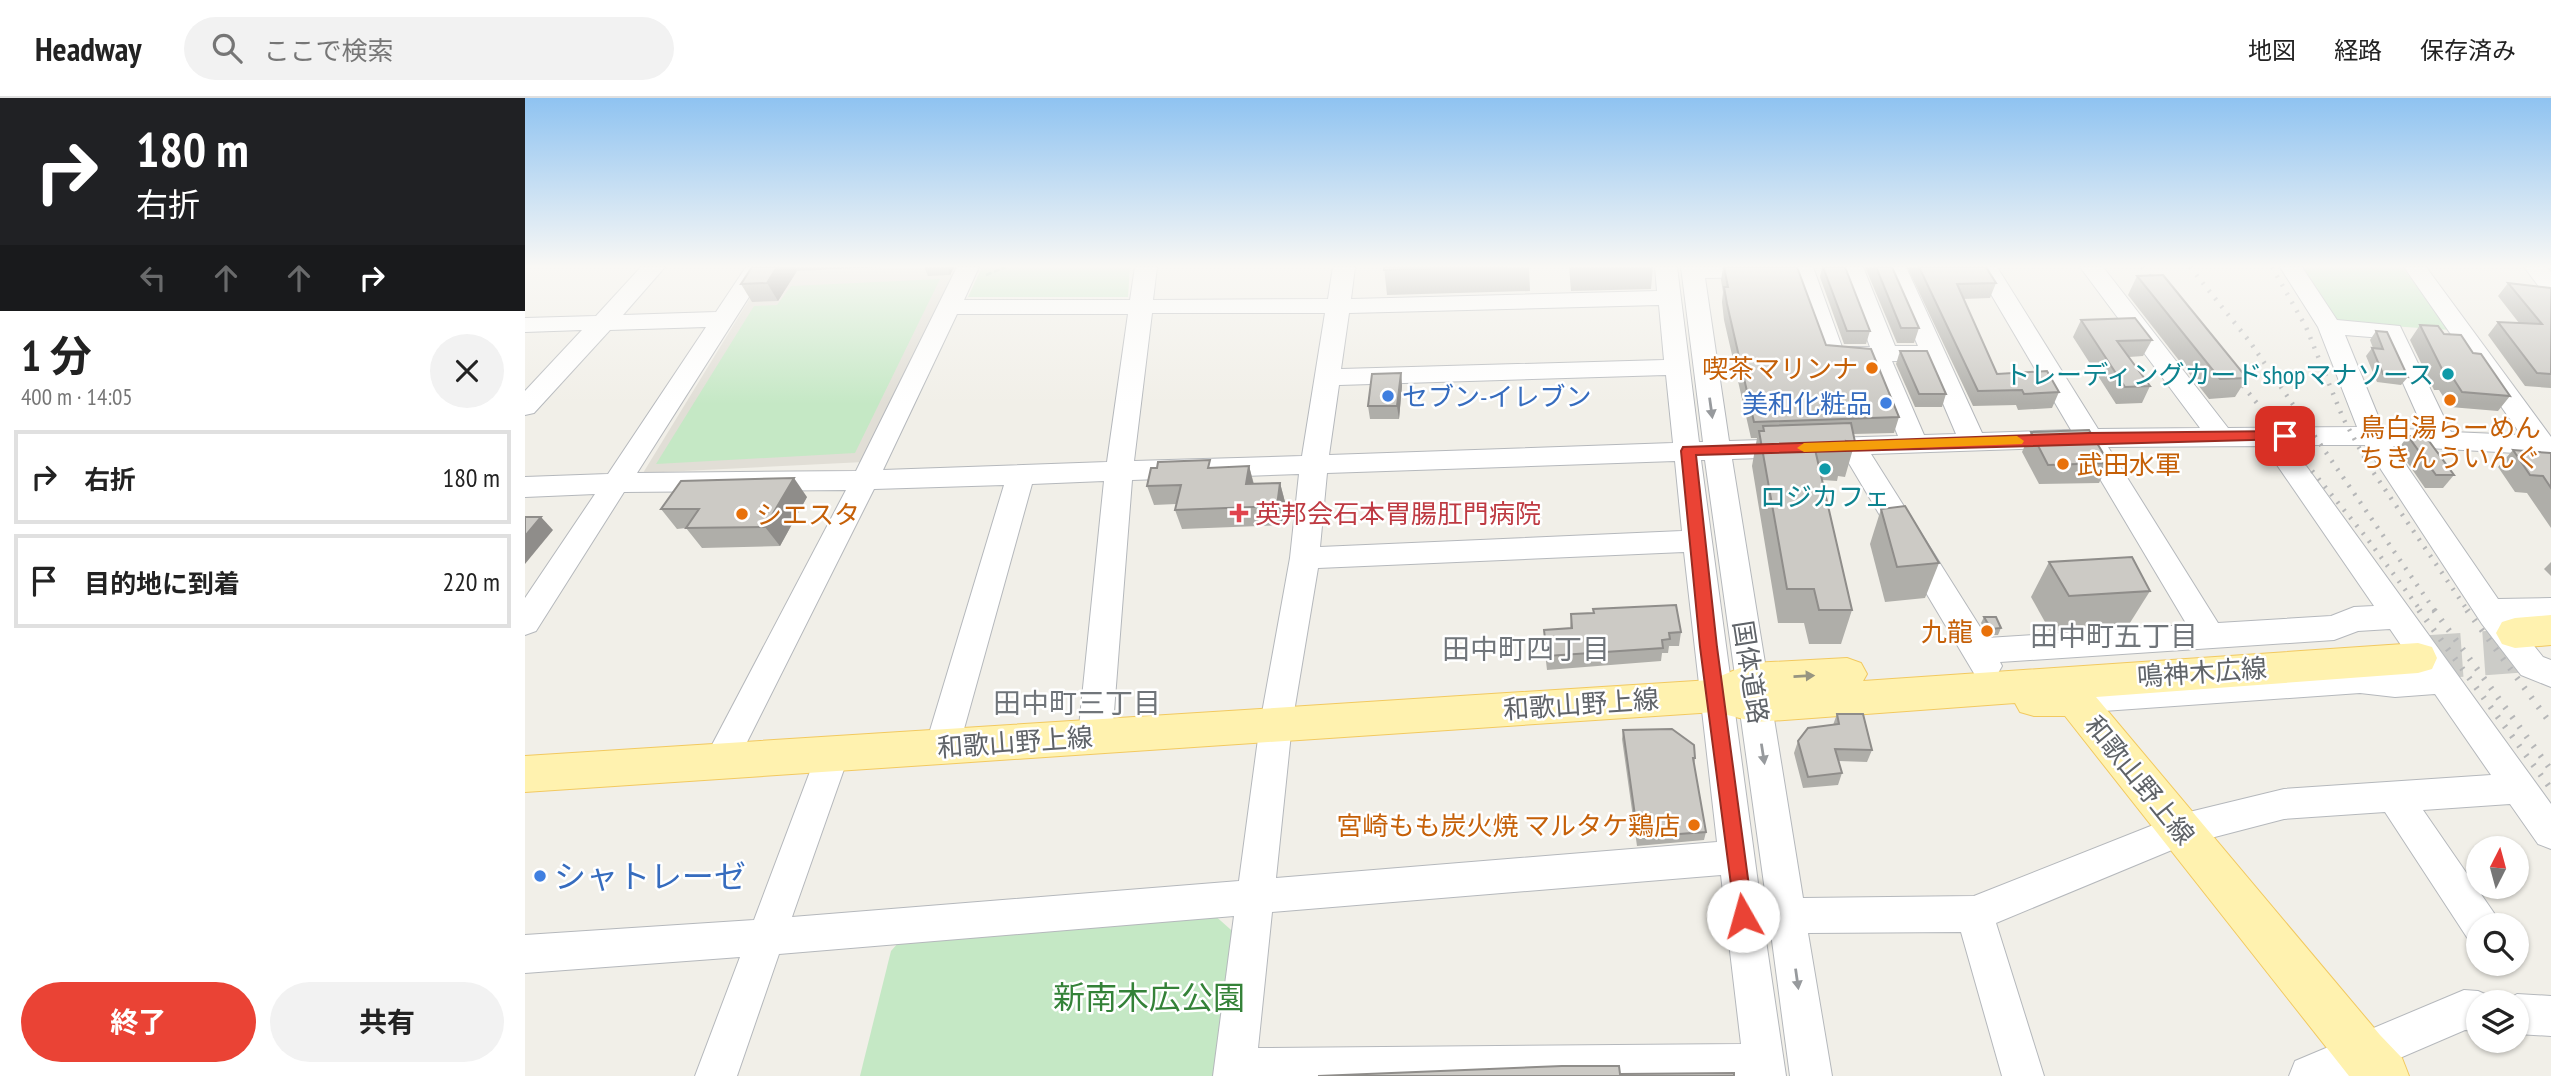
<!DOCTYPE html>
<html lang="ja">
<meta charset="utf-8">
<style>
body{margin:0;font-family:"PT Sans Narrow","Noto Sans JP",sans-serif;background:#f2f2f2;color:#222;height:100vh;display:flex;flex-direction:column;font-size:26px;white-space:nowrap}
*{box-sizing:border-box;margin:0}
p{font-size:23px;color:#767676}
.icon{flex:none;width:38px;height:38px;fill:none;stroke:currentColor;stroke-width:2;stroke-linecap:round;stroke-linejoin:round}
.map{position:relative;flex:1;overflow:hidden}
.drawer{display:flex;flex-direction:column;background:#fff;width:525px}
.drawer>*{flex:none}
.guide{background:#202124;color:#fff;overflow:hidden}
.needle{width:46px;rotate:6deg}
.buttons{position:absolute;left:1941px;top:738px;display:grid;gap:14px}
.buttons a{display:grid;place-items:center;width:63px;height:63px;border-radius:50%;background:#fff;box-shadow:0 2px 5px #0004;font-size:35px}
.pin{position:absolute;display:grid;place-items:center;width:60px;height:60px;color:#fff;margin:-30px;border-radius:14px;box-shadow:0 4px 10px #0006}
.me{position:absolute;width:77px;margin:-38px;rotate:353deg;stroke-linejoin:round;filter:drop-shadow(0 0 5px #0008)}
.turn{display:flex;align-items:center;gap:24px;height:147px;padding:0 21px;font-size:32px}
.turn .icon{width:91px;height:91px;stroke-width:2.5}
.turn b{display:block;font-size:49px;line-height:60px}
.lanes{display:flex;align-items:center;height:66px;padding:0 21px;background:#0003;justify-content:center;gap:35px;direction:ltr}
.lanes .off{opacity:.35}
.round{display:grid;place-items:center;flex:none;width:74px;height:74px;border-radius:37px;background:#f2f2f2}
.head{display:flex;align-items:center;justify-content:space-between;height:119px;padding:0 21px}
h1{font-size:42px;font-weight:700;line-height:52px}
.primary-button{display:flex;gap:14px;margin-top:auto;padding:14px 21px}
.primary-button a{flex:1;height:80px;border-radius:42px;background:#ea4335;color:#fff;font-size:28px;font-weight:700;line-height:80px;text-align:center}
.primary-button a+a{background:#f2f2f2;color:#222}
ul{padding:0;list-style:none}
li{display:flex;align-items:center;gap:21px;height:94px;margin:0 14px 10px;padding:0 7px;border:4px solid #e0e0e0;border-radius:0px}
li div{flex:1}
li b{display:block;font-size:26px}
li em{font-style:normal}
header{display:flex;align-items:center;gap:42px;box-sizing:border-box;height:98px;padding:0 35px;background:#fff;border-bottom:2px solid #e0e0e0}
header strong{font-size:33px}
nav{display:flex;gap:38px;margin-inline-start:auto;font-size:24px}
.search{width:490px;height:63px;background:#f2f2f2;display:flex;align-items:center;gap:18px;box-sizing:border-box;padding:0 24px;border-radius:38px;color:#767676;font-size:26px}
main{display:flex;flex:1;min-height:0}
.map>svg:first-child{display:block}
</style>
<header>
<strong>Headway</strong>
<div class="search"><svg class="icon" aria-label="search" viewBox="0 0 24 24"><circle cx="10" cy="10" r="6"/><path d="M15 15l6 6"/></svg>ここで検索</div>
<nav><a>地図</a><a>経路</a><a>保存済み</a></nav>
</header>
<main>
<section class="drawer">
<div class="guide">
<div class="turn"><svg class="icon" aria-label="right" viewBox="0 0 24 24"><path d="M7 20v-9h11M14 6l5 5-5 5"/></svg><div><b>180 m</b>右折</div></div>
<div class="lanes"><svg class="icon off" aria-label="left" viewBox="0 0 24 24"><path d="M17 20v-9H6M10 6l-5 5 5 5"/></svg><svg class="icon off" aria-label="ahead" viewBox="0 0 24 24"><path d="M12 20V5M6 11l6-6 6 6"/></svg><svg class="icon off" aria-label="ahead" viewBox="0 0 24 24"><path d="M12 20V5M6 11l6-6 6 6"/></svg><svg class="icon" aria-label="right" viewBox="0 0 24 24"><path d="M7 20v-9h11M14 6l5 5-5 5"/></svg></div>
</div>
<div class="head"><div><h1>1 分</h1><p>400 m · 14:05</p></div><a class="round"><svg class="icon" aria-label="close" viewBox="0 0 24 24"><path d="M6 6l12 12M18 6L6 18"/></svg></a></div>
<ul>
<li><svg class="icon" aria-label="right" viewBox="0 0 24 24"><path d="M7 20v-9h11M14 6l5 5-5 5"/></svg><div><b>右折</b></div><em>180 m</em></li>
<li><svg class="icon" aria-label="arrive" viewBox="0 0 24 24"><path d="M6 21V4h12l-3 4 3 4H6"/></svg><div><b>目的地に到着</b></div><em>220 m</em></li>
</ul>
<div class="primary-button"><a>終了</a><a>共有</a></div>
</section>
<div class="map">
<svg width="2026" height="978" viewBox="0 0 2026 978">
<rect width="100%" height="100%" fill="#f1efe8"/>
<path fill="#e1ded6" d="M244,169H434L339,364L118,375Z"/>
<g fill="#c5e8c5">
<path d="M457,169H605L603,199H443Z"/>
<path d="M1774,169H1877L1925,232L1806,224Z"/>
<path d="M415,181L330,355L131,366L229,208L252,207L266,188Z"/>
<path d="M687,815L714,839L692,978H335L366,853L381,836Z"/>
</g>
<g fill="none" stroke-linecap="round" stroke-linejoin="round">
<path stroke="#ccccc8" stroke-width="44" stroke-dasharray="44 22" stroke-linecap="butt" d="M1893,560L2005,552"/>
<g stroke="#b5b8bc" stroke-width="2">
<g id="minor">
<path d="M116,169H140L98,217L191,214L221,169H243L112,375L331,373L432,169H454L439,202H605L610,169H632L628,202L803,201L808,169H830L826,201L1132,193L1130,169H1152L1174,344H1178L1156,169H1248L1250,172L1247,177L1239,179L1180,180L1204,343L1373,338L1343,264L1299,262L1296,257L1266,169H1288L1317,249H1345L1316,169H1338L1370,248H1393L1359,169H1381L1457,335L1546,332L1450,169H1472L1573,331L1675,330L1555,169H1578L1703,330L1832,329L1793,229L1755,169H1777L1812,222L1875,228L1926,334L1996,337L1879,169H1901L2026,339V357L1868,348L1973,501L2026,500V524H1990L2018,559L2026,562V589L1996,577L1957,526L1840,347H1766L2026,706V751L2013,746L1985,706L1898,712L1969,815L1975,828H1953V845L1943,841L1860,714L1759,721L1659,747L1471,825L1519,978H1477L1436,834L1283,835L1307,978H1265L1246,835L1240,836L1261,978H688L709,818L254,856L212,978H170L215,859L0,875V837L229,822L295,647L307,643L319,647L324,657L267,819L714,783L735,626L765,460L774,376L607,382L587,639L582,649L570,653L558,649L553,639L579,383L507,386L434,649L429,659L417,663L405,659L400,649L479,387L349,391L207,674L195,678L183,674L178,664L321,392L99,394L11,533L0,537V500L70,396L0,399V379L83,376L181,229L85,232L9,315L0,317V293L57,232L0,234V220L71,218ZM1134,207L1139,262L816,271L824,215ZM627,215H800L777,358L609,363ZM432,216H603L582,364L358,372ZM1820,237L1858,240L1899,332L1858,330ZM1367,263H1400L1431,336L1399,337ZM1141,277L1148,345L804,357L814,287ZM1739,348L1849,508L1829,509L1806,518L1693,525L1583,349ZM1556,349L1662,527L1462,540L1346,356ZM1319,357L1450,577L1461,581L1472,577L1477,568L1475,564L1809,542L1833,533L1865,531L1893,572L1870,573L1835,569L1550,589L1539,593L1534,602L1539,611L1550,615L1835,595L1870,599L1910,596L1966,677L1759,691L1656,716L1449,798L1278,800L1207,361ZM1176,362H1180L1241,800H1235ZM1150,363L1157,433L795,449L802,375ZM1159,454L1192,744L751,780L767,626L793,470ZM1196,777L1216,946L733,950L747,814Z"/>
<path d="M1999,169H2022L2026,174V196L2018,194Z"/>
<path d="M1939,892L1953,893L1967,899L1969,905H1953V933L1940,932L1833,978H1764L1770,963Z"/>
<path d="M1992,896L2026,898V938L1992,936V905H1977Z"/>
</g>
</g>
<g stroke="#f2c960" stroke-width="2">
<g id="major">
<path d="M2026,517V547L1990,550L1977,546L1971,535L1977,524L1990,520Z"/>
<path d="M1893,545L1907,549L1912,560L1907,571L1893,575L1571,599L1855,937L1877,960L1884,978H1824L1540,618H1509L1495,614L1490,605L1231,624L1190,614L0,694V658L1186,582L1227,565L1322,560L1336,565L1342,576L1338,583Z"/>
</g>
</g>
<path stroke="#9cc7a9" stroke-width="2.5" stroke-dasharray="6 2.5" stroke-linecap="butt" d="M461,177L481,169"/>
<use href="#minor" fill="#fff" fill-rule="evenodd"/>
<use href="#major" fill="#fff2af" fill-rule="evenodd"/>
<g stroke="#b6b7b8" stroke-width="4.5" stroke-dasharray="2 8" stroke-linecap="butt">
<path d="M1617,169L1636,192"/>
<path d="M1665,169L1725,244L1910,513"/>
<path d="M1747,169L1781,229L1818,320L1844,368L1943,513"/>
<path d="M1705,272L1841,439L1896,513"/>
</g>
<g stroke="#b6b7b8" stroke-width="6" stroke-dasharray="2 10" stroke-linecap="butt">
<path d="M1894,512L2026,691"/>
<path d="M1909,512L2026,672"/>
<path d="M1942,512L2026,626"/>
</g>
</g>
<g fill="#afaea9">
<path d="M227,169H359L272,173L253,203L227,204L216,186Z"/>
<path d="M399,169H429L425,177L403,178Z"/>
<path d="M859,169H1004L1005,193L862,197Z"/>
<path d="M1044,169H1128L1126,191L1046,193Z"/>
<path d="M1198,169H1272L1301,247L1374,319L1369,335L1328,336L1330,344L1320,379L1313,378L1312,383L1297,382L1327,512L1316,546H1284L1279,525H1253L1227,368L1232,340H1226L1199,222L1197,204L1198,194L1196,182Z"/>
<path d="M1297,169H1320L1345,233L1341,246H1319L1295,179Z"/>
<path d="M1340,169H1367L1394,230L1389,245H1372Z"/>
<path d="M1382,169H1461L1471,185L1465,200L1438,201L1472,276L1534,294L1527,310L1493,312L1491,307L1448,308Z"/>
<path d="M1612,178L1722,280L1710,299L1684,301L1603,197Z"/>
<path d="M1983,185L2026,190V290L2000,288L1963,237L1973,224L1994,225L1973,198Z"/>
<path d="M1556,222L1627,242L1618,258L1604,259L1625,288L1617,305L1591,306L1548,239Z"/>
<path d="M1895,227L1919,236L1948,255L1985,298L1973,313L1925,309L1914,292H1909L1885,242Z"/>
<path d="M1851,233L1883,279L1876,287L1852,284L1841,258L1847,250H1848L1845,242Z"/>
<path d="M1375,253L1421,296L1417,309H1390L1371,266Z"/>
<path d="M876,275L877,288L874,321H845L843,308Z"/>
<path d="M1506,334L1584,365L1574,385L1514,386L1497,354Z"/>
<path d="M1883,338L1929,377L1918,390H1900L1873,351Z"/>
<path d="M1988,352L2026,355V430L2002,395L1990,394L1973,369Z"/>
<path d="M724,368L729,386L755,385L760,404L757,427L657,431L650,412L651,406L629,407L622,388L687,370Z"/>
<path d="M282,399L255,448L177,450L161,430L152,431L136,411Z"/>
<path d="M1356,411L1414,465L1400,500L1360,504L1345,446Z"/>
<path d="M1524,464L1625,493L1603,528L1525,533L1506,499Z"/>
<path d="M2026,464V478L2019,471Z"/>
<path d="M1068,511L1156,534L1154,548H1144L1143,555H1137L1136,563L1022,572L1019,546V532L1045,531L1046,516L1068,515Z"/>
<path d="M1459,519L1476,530L1473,537H1463L1456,525Z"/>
<path d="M1312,616L1347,652L1342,664L1314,663L1317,675L1313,687L1278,690L1269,655L1273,643L1308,627Z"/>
<path d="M1098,632L1170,660L1169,667L1181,734L1179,742L1112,748L1097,641Z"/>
</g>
<g fill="#8f8d8a">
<path d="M252,169H270L272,173L253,203L242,185Z"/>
<path d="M422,169H429L425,177Z"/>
<path d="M876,275L877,288L874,321L872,308Z"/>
<path d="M724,368L729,388L721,386Z"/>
<path d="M269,380L282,399L255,448L240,429Z"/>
<path d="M755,385L760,404L757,427L752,408Z"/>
<path d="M16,419L28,432L0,466V438Z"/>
</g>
<g fill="#cccac5" stroke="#8f8d8a" stroke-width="2">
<path d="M227,169H252L242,185L216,186Z"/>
<path d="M859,169H982L859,172Z"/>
<path d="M1199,169H1272L1301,247L1346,251L1374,319L1229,324L1202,206L1199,189H1203Z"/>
<path d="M1298,169H1320L1345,233H1322Z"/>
<path d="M1351,169H1367L1394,230H1376Z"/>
<path d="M1394,169H1461L1471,185L1432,186L1472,276L1522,273L1534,294L1499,296L1497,292L1453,293Z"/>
<path d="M1638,177L1722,280L1695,281L1612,178Z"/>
<path d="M1983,185L2026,190V276L2012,275L1973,224L2017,226Z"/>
<path d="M1610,220L1627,242L1592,243L1625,288L1600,289L1556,222Z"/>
<path d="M1895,227L1913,228L1919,236L1936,237L1948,255L1956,256L1985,298L1937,294L1926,277H1920Z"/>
<path d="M1851,233L1862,234L1883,279L1858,276L1847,250L1858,251Z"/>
<path d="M1375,253H1402L1421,296H1394Z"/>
<path d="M876,275L872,308H843L847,276Z"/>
<path d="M1326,325L1330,344L1321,343L1322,348L1289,347L1327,512H1294L1289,491H1262L1234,333H1239L1238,328Z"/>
<path d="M1564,332L1584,365L1523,367L1506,334Z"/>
<path d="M1883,338L1901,339L1929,377H1911Z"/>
<path d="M1988,352L2026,355V390L2018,378L2005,377Z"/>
<path d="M685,362L683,370L724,368L721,386L755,385L752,408L650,412L656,387L622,388L626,370H632L633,364Z"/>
<path d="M269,380L240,429L161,430L174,411H136L156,383Z"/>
<path d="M1380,408L1414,465L1372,469L1356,411Z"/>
<path d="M0,419H16L0,438Z"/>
<path d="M1607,459L1625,493L1544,498L1524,464Z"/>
<path d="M1151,507L1156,534L1144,535L1145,541L1137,542L1138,550L1022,558L1019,532L1047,530L1046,516L1069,515L1068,511Z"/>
<path d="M1459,519H1471L1476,530L1466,531Z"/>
<path d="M1312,616H1338L1347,652L1310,651L1317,675L1283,679L1273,643L1283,630L1314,626Z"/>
<path d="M1147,631L1169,647L1170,660H1168L1181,734L1113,739L1098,632Z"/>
<path d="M1037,968H1094L1095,976L1209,975V978H793Z"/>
</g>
<defs><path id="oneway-solid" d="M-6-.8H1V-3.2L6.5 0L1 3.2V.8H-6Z" transform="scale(1.75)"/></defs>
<g fill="#979a9d">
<use href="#oneway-solid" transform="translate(1186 310) rotate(82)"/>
<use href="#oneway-solid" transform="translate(1238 656) rotate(81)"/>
<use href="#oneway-solid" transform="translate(1272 881) rotate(82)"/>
</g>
<use fill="#979581" href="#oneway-solid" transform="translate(1279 578) rotate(-3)"/>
<linearGradient id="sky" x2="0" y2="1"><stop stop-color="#8fc3f1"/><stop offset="0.55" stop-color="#f9f8f5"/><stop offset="1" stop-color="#f9f8f5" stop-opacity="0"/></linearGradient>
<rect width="2026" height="306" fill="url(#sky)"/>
<path fill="#ea4335" stroke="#982c22" stroke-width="2" d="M1760,333L1765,335V341L1171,357L1192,549L1228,818L1225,825L1218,828L1211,825L1175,549L1156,353L1158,349L1564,335Z"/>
<path fill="#f59e0b" d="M1492,338L1499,343L1497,346L1279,354L1272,350L1279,345Z"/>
<g fill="#e8710a" stroke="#fff" stroke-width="2.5">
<circle cx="1347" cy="270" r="7"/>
<circle cx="1925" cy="302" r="7"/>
<circle cx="1538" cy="366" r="7"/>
<circle cx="217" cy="416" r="7"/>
<circle cx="1462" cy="533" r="7"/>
<circle cx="1169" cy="727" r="7"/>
</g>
<g fill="#0f9aa8" stroke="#fff" stroke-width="2.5">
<circle cx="1923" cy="276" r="7"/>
<circle cx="1300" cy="371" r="7"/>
</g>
<g fill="#3f7fe0" stroke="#fff" stroke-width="2.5">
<circle cx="863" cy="298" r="7"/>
<circle cx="1361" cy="305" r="7"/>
<circle cx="15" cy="778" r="7"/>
</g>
<path fill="#e0444e" stroke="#fff" stroke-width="2.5" d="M710.5 404.5h7v7h7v7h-7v7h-7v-7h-7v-7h7z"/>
<g text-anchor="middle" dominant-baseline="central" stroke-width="5" stroke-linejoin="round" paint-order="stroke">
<g font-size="26" fill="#c56008" stroke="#fff" text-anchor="end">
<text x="1333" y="270">喫茶マリンナ</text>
<text x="1925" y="329" text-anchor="middle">鳥白湯らーめん<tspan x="1925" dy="30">ちきんういんぐ</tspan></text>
<text x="1552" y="366" text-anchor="start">武田水軍</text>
<text x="231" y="416" text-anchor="start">シエスタ</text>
<text x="1448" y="533">九龍</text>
<text x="1155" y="727">宮崎もも炭火焼 マルタケ鶏店</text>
</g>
<g font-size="26" fill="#0d838f" stroke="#fff" text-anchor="end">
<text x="1909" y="276">トレーディングカードshopマナソース</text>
<text x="1300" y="398" text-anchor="middle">ロジカフェ</text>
</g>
<g font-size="26" fill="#366cbe" stroke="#fff" text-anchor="start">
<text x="877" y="298">セブン-イレブン</text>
<text x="1347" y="305" text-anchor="end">美和化粧品</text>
</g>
<g font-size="26" fill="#be3a42" stroke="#fff" text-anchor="start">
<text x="730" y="415">英邦会石本胃腸肛門病院</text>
</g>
<g font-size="26" fill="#5f6368" stroke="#fff">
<text transform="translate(1226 574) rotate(81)">国体道路</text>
<text transform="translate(1677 574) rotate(-4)">鳴神木広線</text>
<text transform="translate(1056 606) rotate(-4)">和歌山野上線</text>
<text transform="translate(490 644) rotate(-4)">和歌山野上線</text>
<text transform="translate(1615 682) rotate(51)">和歌山野上線</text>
</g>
<g font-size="28" fill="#70757a" stroke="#fff">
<text x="1589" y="537">田中町五丁目</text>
<text x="1001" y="550">田中町四丁目</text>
<text x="552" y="604">田中町三丁目</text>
</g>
<g font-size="32" fill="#366cbe" stroke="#fff" text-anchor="start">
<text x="29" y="778">シャトレーゼ</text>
</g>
<g font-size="32" fill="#348238" stroke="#fff">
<text x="624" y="899">新南木広公園</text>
</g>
</g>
</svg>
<div class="buttons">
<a><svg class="needle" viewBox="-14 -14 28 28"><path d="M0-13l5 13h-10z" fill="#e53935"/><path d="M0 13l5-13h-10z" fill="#767676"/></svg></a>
<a><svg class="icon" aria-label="search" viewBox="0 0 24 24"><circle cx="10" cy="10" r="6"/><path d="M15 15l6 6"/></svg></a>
<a><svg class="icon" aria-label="layers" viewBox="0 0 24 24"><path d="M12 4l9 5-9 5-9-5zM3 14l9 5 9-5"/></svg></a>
</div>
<div class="pin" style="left:1760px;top:338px;background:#d93025"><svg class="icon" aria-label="arrive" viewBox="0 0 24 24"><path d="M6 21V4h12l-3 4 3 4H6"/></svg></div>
<svg class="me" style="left:1218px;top:818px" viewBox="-20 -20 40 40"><circle r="19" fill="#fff"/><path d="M0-13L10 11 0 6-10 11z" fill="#ea4335"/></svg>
</div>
</main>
